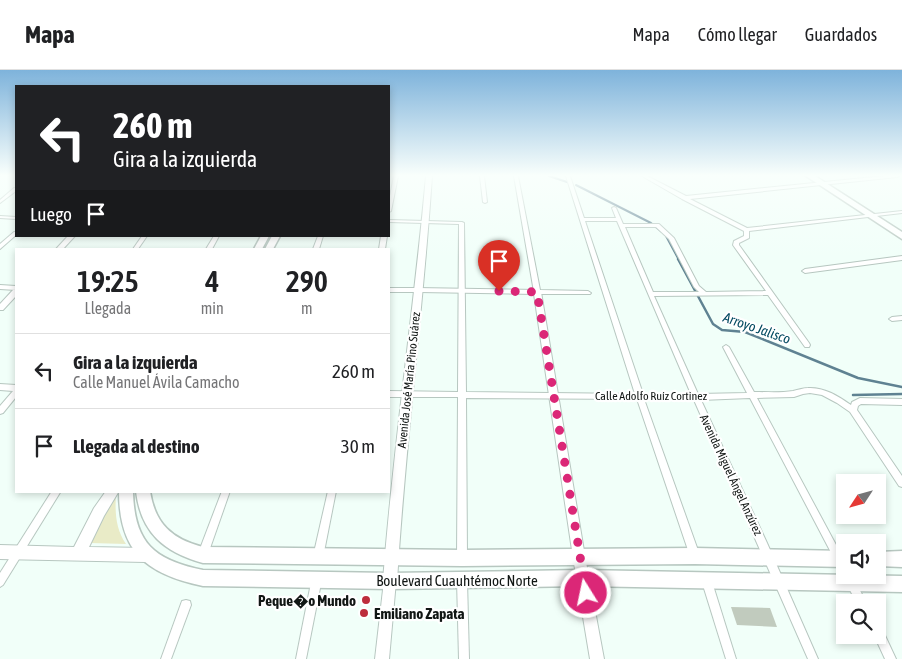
<!DOCTYPE html>
<html lang="es">
<meta charset="utf-8">
<style>
body{margin:0;font-family:"Asap Condensed",sans-serif;background:#f6f6f6;color:#202124;height:100vh;display:flex;flex-direction:column;font-size:19px;white-space:nowrap}
*{box-sizing:border-box;margin:0}
p{font-size:16px;color:#757577}
.icon{flex:none;width:28px;height:28px;fill:none;stroke:currentColor;stroke-width:2;stroke-linecap:round;stroke-linejoin:round}
.map{position:relative;flex:1;overflow:hidden}
.sheet{position:absolute;left:15px;top:178px;width:375px;height:245px;display:flex;flex-direction:column;background:#fff;border-radius:0px;box-shadow:0 2px 8px #0003}
.sheet>*{flex:none}
.banner{position:absolute;left:15px;top:15px;width:375px;height:152px;border-radius:0px;box-shadow:0 2px 8px #0003;background:#202124;color:#fff;overflow:hidden}
.needle{width:32px;rotate:234deg}
.controls{position:absolute;left:836px;top:404px;display:grid;gap:10px}
.controls a{display:grid;place-items:center;width:50px;height:50px;border-radius:0px;background:#fff;box-shadow:0 2px 8px #0003;font-size:25px}
.pin{position:absolute;display:grid;place-items:center;width:42px;height:42px;color:#fff;margin:-51px -21px;border-radius:50% 50% 50% 0;rotate:-45deg;box-shadow:0 0 5px #0007}
.pin .icon{rotate:45deg}
.me{position:absolute;width:55px;margin:-28px;rotate:350deg;stroke-linejoin:round;filter:drop-shadow(0 0 4px #0008)}
.turn{display:flex;align-items:center;gap:18px;height:105px;padding:0 15px;font-size:22px}
.turn .icon{width:65px;height:65px;stroke-width:2.5}
.turn b{display:block;font-size:35px;line-height:42px}
.then{display:flex;align-items:center;height:48px;padding:0 15px;background:#0003;gap:10px;font-size:19px}
.eta{display:flex;justify-content:space-evenly;align-items:center;height:85px;text-align:center}
.eta b{font-size:30px;font-weight:600;line-height:35px}
ul{padding:0;list-style:none}
li{display:flex;align-items:center;gap:15px;height:75px;padding:0 15px;border-top:1px solid #e0e0e0}
li div{flex:1}
li b{display:block;font-size:19px}
li em{font-style:normal}
header{display:flex;align-items:center;gap:30px;box-sizing:border-box;height:70px;padding:0 25px;background:#fff;border-bottom:1px solid #e0e0e0}
header strong{font-size:24px}
nav{display:flex;gap:28px;margin-inline-start:auto;font-size:18px}
.map>svg:first-child{display:block}
</style>
<header>
<strong>Mapa</strong>
<nav><a>Mapa</a><a>Cómo llegar</a><a>Guardados</a></nav>
</header>
<div class="map">
<svg width="902" height="589" viewBox="0 0 902 589">
<rect width="100%" height="100%" fill="#f1fff9"/>
<path fill="#e9ebc7" d="M116,422C115,441 115,458 126,474L90,473Z"/>
<g fill="none" stroke-linecap="round" stroke-linejoin="round">
<g stroke="#5f8292" stroke-width="2">
<path d="M549,106L570,113"/>
<path d="M576,115L651,153L662,162"/>
<path d="M666,166L679,190"/>
</g>
<g stroke="#5f8292" stroke-width="2.5">
<path d="M678,189L713,254L722,260L745,262L858,308L902,317"/>
<path d="M853,325L902,324"/>
</g>
</g>
<path fill="#c1cbbe" d="M731,537L770,538L777,557L737,555Z"/>
<g fill="none" stroke-linecap="round" stroke-linejoin="round">
<g stroke="#b7c7c0" stroke-width="2">
<g id="minor">
<path d="M394,106H398L391,141L389,142V131Z"/>
<path d="M480,106H484L487,132L485,133L483,132Z"/>
<path d="M514,106H518L540,220L588,221L591,223L590,224H537L534,222Z"/>
<path d="M566,106H570L584,148H616L612,138L614,137L616,138L623,154H659L674,168L699,216L706,222L766,221L733,175L734,171L744,166V161L682,129L642,106H647L686,126L884,106H899L897,107L690,129L747,158L902,141V143L749,161V168L739,173V175L809,273L810,275L809,277H805L768,225L654,226L698,324L747,323L723,277L726,275L729,277L754,322C767,322 781,323 793,321C798,320 803,318 808,318C824,317 838,326 851,335L852,332L860,328L902,329V335L861,334L858,336L857,340L902,406V417L899,416L850,342L837,333L822,325L810,323L803,324L794,327L757,328L842,486L844,489L842,492L839,494L836,492L750,328L701,330L767,473L818,589H808L694,330L644,329L700,486L698,489L695,491L692,489L690,486L637,329L466,328L467,488L465,491L462,493L459,491L457,488L458,327H389V321L458,322L459,154L389,152V150L462,152L464,153L466,322L635,324ZM585,151H617L691,324H643ZM625,157H656L669,169L694,217L699,222H653Z"/>
<path d="M14,118H16V121L0,133V130Z"/>
<path d="M0,146L16,147V149L0,148Z"/>
<path d="M14,162H16V165L0,179V174Z"/>
<path d="M142,166H147L138,179H133Z"/>
<path d="M214,166H219L212,179H206Z"/>
<path d="M318,166H323L319,179H313Z"/>
<path d="M381,166H387L385,179H379Z"/>
<path d="M902,186V190L805,203L802,201L805,199Z"/>
<path d="M0,215L16,216V220L0,219Z"/>
<path d="M389,218H419L422,220L419,222H389Z"/>
<path d="M902,246V250L892,251L889,249L892,247Z"/>
<path d="M0,314L16,315V327L3,343L0,344V336L13,321L0,320Z"/>
<path d="M52,421H61L3,515L0,517V503Z"/>
<path d="M222,421H230L208,484L206,487L203,489L200,487L198,484Z"/>
<path d="M328,421H336L323,487L321,490L318,492L315,490L313,487Z"/>
<path d="M317,503L320,505L322,508L306,589H296L312,508L314,505Z"/>
<path d="M462,505L465,507L467,510L469,589H459L457,510L459,507Z"/>
<path d="M707,507L710,509L712,512L736,589H726L702,512L704,509Z"/>
<path d="M852,509L855,511L866,532H856L847,514L849,511Z"/>
<path d="M186,530L190,531L191,535L171,589H161L182,531Z"/>
<path d="M878,558L882,559L896,589H885L874,565H878Z"/>
</g>
</g>
<g stroke="#b7c7c0" stroke-width="2">
<g id="tertiary">
<path d="M68,166H75L63,179H56Z"/>
<path d="M416,218L537,220L541,222L585,487L604,589H590L573,487L534,224L419,222H416L415,220Z"/>
<path d="M13,220H16V226L3,240H0V234Z"/>
<path d="M390,505L394,507L396,511L389,589H375L384,511L386,507Z"/>
</g>
</g>
<g stroke="#b7c7c0" stroke-width="2">
<g id="secondary">
<path d="M426,106H432C423,241 405,376 397,511L395,516L390,518L385,516L383,511C393,376 414,241 426,106Z"/>
<path d="M106,421H119L104,446L89,477L145,478L150,480L152,485L150,490L145,492L0,489V475L74,477L94,438Z"/>
</g>
</g>
<g stroke="#b7c7c0" stroke-width="3">
<g id="primary">
<path d="M806,106H815L902,162V169Z"/>
<path d="M261,166H269L262,179H254Z"/>
<path d="M272,166H280L273,179H265Z"/>
<path d="M119,421H133C134,473 154,490 203,500L390,503L583,500L902,506V522L583,516L390,519L203,516C146,504 119,482 119,421Z"/>
<path d="M136,421H150C155,454 172,469 203,477L462,480L695,478L845,481V497L695,494L462,496L203,493C164,482 141,463 136,421Z"/>
<path d="M902,481V497L878,496V482Z"/>
</g>
</g>
<use href="#minor" fill="#fff" fill-rule="evenodd"/>
<use href="#tertiary" fill="#fff" fill-rule="evenodd"/>
<use href="#secondary" fill="#fff" fill-rule="evenodd"/>
<use href="#primary" fill="#fff" fill-rule="evenodd"/>
</g>
<linearGradient id="sky" x2="0" y2="1"><stop stop-color="#7eb3db"/><stop offset="0.56" stop-color="#f9fffc"/><stop offset="1" stop-color="#f9fffc" stop-opacity="0"/></linearGradient>
<rect width="902" height="188" fill="url(#sky)"/>
<g fill="none" stroke-linecap="round" stroke-linejoin="round">
<path stroke="#db2777" stroke-width="9" stroke-dasharray="0 16.2" d="M499,221L537,222L586,523"/>
</g>
<g fill="#bd2d3c" stroke="#fff" stroke-width="2">
<circle cx="366" cy="530" r="5"/>
<circle cx="364" cy="543" r="5"/>
</g>
<g text-anchor="middle" dominant-baseline="central" stroke-width="4.5" stroke-linejoin="round" paint-order="stroke">
<g font-size="12" fill="#111614" stroke="#fff">
<text transform="translate(409 310) rotate(-84)">Avenida José María Pino Suárez</text>
<text x="651" y="326">Calle Adolfo Ruíz Cortinez</text>
<text transform="translate(731 405) rotate(65)">Avenida Miguel Ángel Anzúrez</text>
</g>
<g font-size="14" font-style="italic" fill="#024960" stroke="#fff">
<text transform="translate(757 258) rotate(19)">Arroyo Jalisco</text>
</g>
<g font-size="15" fill="#111614" stroke="#fff">
<text x="457" y="510">Boulevard Cuauhtémoc Norte</text>
</g>
<g font-size="15" font-weight="bold" fill="#111614" stroke="#fff" text-anchor="end">
<text x="356" y="530">Peque�o Mundo</text>
<text x="374" y="543" text-anchor="start">Emiliano Zapata</text>
</g>
</g>
</svg>
<div class="controls">
<a><svg class="needle" viewBox="-14 -14 28 28"><path d="M0-13l5 13h-10z" fill="#e53935"/><path d="M0 13l5-13h-10z" fill="#757577"/></svg></a>
<a><svg class="icon" aria-label="sound" viewBox="0 0 24 24"><path d="M4 9h4l5-4v14l-5-4H4zM17 9q2 3 0 6"/></svg></a>
<a><svg class="icon" aria-label="search" viewBox="0 0 24 24"><circle cx="10" cy="10" r="6"/><path d="M15 15l6 6"/></svg></a>
</div>
<div class="pin" style="left:499px;top:221px;background:#d93025"><svg class="icon" aria-label="arrive" viewBox="0 0 24 24"><path d="M6 21V4h12l-3 4 3 4H6"/></svg></div>
<svg class="me" style="left:586px;top:523px" viewBox="-20 -20 40 40"><circle r="17" fill="#db2777" stroke="#fff" stroke-width="3"/><path d="M0-11L8 9 0 5-8 9z" fill="#fff"/></svg>
<div class="banner">
<div class="turn"><svg class="icon" aria-label="left" viewBox="0 0 24 24"><path d="M17 20v-9H6M10 6l-5 5 5 5"/></svg><div><b>260 m</b>Gira a la izquierda</div></div>
<div class="then">Luego<svg class="icon" aria-label="arrive" viewBox="0 0 24 24"><path d="M6 21V4h12l-3 4 3 4H6"/></svg></div>
</div>
<section class="sheet">
<div class="eta">
<div><b>19:25</b><p>Llegada</p></div>
<div><b>4</b><p>min</p></div>
<div><b>290</b><p>m</p></div>
</div>
<ul>
<li><svg class="icon" aria-label="left" viewBox="0 0 24 24"><path d="M17 20v-9H6M10 6l-5 5 5 5"/></svg><div><b>Gira a la izquierda</b><p>Calle Manuel Ávila Camacho</p></div><em>260 m</em></li>
<li><svg class="icon" aria-label="arrive" viewBox="0 0 24 24"><path d="M6 21V4h12l-3 4 3 4H6"/></svg><div><b>Llegada al destino</b></div><em>30 m</em></li>
</ul>
</section>
</div>
